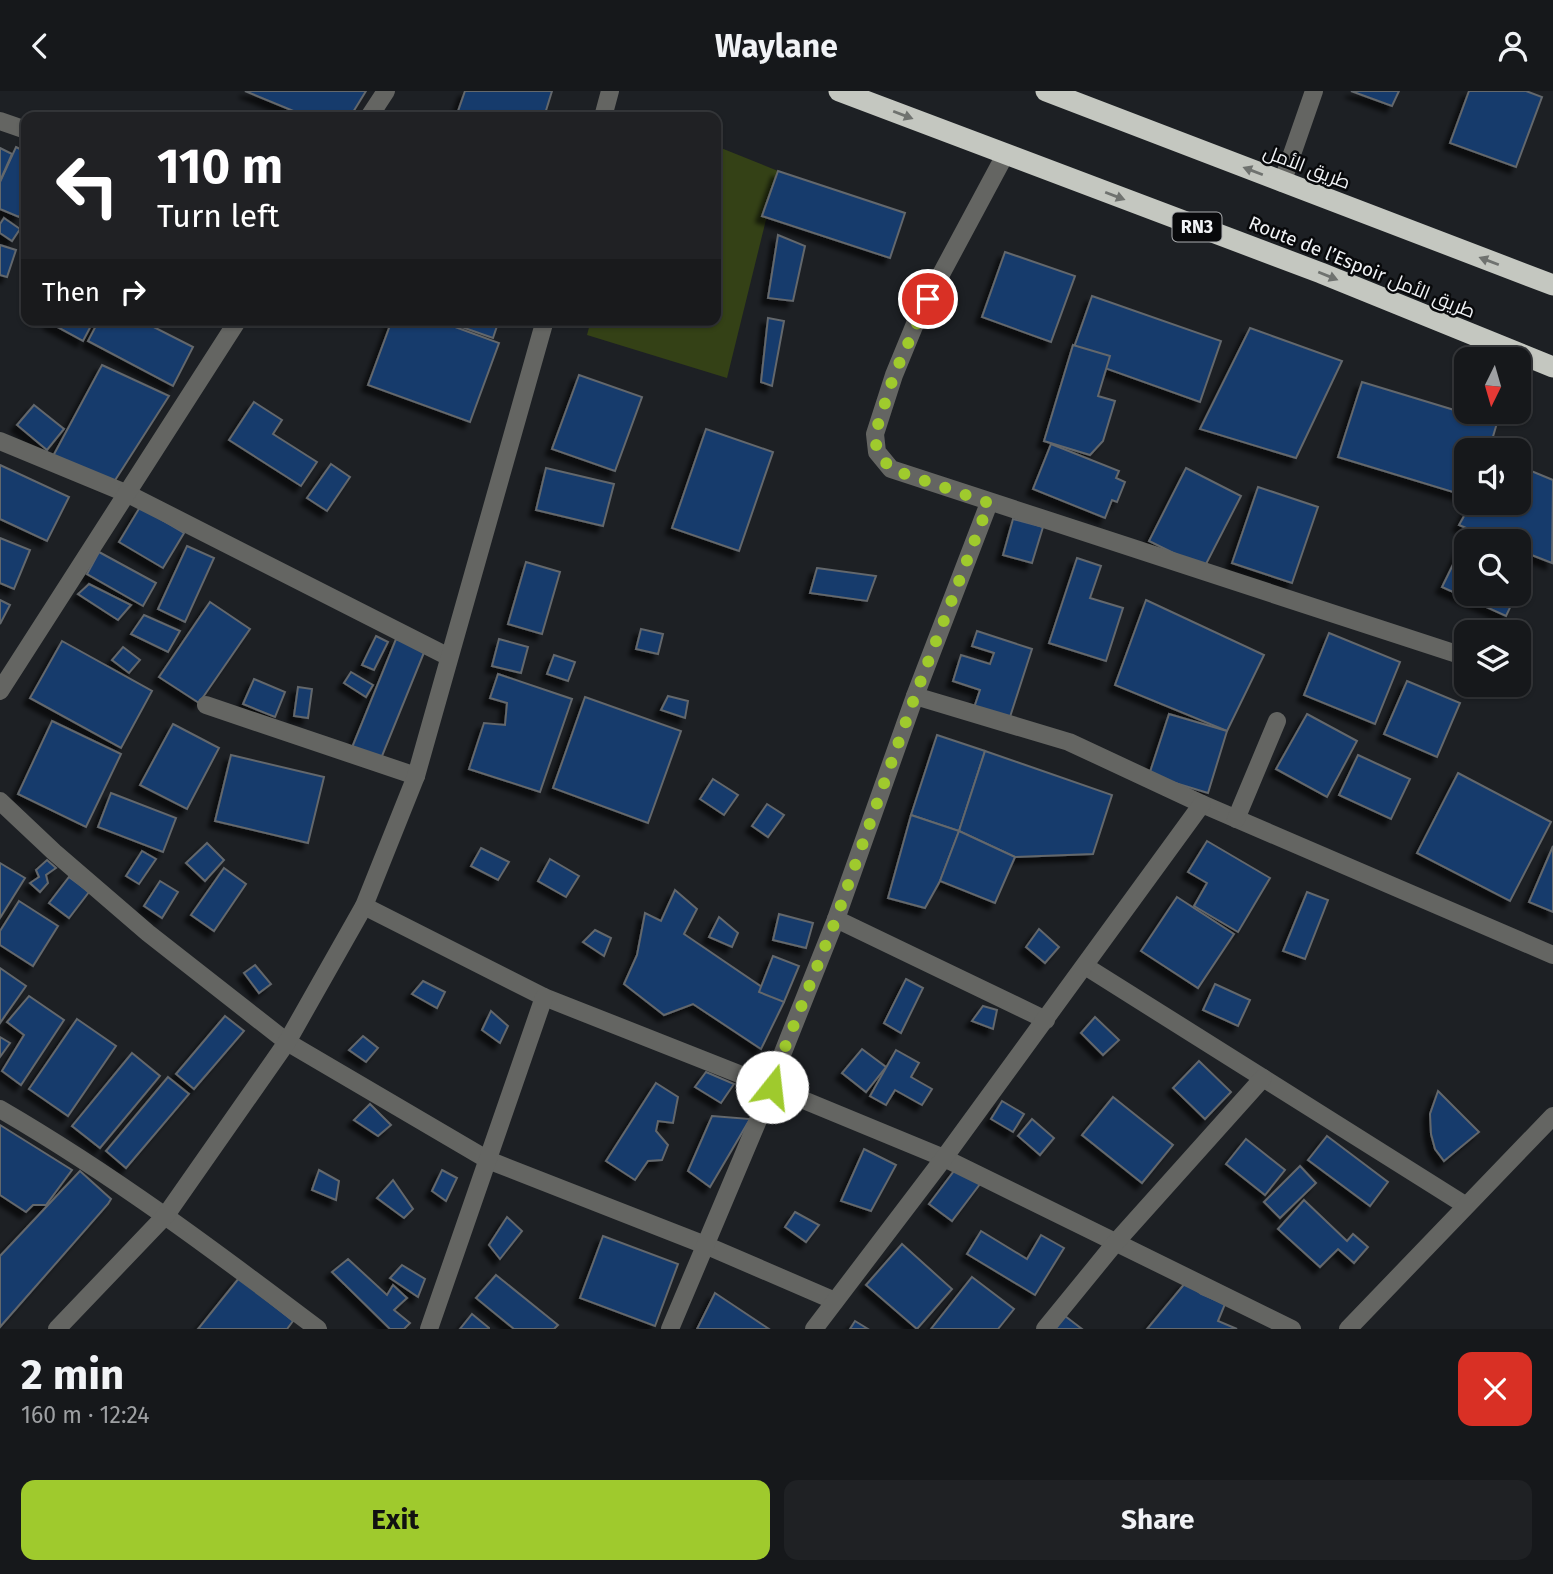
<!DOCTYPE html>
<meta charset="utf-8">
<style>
body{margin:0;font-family:"Fira Sans",Cairo,sans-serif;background:#1f2124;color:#f1f3f6;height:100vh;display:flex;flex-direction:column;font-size:26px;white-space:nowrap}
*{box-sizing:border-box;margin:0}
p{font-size:23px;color:#9ea0a3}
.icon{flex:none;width:38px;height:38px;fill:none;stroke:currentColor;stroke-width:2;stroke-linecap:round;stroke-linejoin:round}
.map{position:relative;height:1238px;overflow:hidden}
.panel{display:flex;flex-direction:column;background:#16181b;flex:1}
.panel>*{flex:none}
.guide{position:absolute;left:21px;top:21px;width:700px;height:214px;border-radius:14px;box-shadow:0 2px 5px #0004,0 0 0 2px #35373a;background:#202124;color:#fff;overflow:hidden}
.needle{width:46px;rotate:185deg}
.fabs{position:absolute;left:1454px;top:256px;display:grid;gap:14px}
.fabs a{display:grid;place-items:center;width:77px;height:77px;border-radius:14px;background:#16181b;box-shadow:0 2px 5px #0004,0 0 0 2px #35373a;font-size:35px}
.pin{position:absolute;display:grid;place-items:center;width:60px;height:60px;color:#fff;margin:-30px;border:4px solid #fff;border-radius:50%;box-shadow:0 2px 7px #0007}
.me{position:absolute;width:77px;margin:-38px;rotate:16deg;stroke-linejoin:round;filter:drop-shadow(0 0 5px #0008)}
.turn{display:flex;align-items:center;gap:24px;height:147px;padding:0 21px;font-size:32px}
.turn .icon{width:91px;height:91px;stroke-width:2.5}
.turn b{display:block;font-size:49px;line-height:60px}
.then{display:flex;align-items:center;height:66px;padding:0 21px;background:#0003;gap:14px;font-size:26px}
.round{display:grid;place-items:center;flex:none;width:74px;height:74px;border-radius:14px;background:#1f2124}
.headline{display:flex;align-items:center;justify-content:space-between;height:119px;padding:0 21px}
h1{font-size:42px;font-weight:700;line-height:52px}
.button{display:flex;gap:14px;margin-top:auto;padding:14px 21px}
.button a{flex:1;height:80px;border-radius:14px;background:#9fca2d;color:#111;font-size:28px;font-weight:700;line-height:80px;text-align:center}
.button a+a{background:#1f2124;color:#f1f3f6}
header{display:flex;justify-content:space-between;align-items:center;height:91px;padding:0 21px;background:#16181b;font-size:32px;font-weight:700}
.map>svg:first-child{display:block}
</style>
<header><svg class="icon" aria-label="back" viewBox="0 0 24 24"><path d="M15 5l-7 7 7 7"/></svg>Waylane<svg class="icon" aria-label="person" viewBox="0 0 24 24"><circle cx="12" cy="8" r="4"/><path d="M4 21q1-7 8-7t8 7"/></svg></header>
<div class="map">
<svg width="1553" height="1238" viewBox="0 0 1553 1238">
<defs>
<filter id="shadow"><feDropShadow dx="-6" dy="6" stdDeviation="2" flood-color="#0009"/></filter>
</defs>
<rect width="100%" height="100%" fill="#1d2024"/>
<path fill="#344116" d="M716,55L778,80L727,287L587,244L591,229H716Z"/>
<g fill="#163a6c" stroke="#63676c" stroke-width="2" filter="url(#shadow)">
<path d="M245,0H366L350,26H308Z"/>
<path d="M465,0H552L544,26H456Z"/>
<path d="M1351,0H1399L1392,15Z"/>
<path d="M1469,0H1526L1542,6L1516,76L1450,52Z"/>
<path d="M16,56L26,61V111L19,126L0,118V91Z"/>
<path d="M0,57L12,63L0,90Z"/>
<path d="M778,80L905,122L890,167L762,125Z"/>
<path d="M4,127L20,138L12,150L0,142V133Z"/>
<path d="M778,144L805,155L793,210L768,207Z"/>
<path d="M0,154L16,159L7,186L0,184Z"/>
<path d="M1005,161L1075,185L1051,251L982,226Z"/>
<path d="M1092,205L1221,250L1200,311L1071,265Z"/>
<path d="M768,227L784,230L772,295L761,291Z"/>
<path d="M51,229H94L83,250L50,232Z"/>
<path d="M99,229H140L193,256L173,295L88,250Z"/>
<path d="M392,229H436L499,252L470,331L368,294Z"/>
<path d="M442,229H499L493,247Z"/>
<path d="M1250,237L1342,270L1296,367L1200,338Z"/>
<path d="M1073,254L1110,265L1098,305L1115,310L1103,350L1090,364L1044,350Z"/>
<path d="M102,274L169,305L112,394L52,367Z"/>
<path d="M579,284L642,306L615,380L552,358Z"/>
<path d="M1362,291L1497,332L1489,359H1466V405L1338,366Z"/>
<path d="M254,311L282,329L273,343L317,371L301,395L229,349Z"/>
<path d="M34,314L64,338L47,359L17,334Z"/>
<path d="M706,338L773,361L739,460L672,437Z"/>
<path d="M1051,353L1119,380L1116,387L1125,391L1117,411L1112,409L1105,427L1033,398Z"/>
<path d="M331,373L350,386L327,420L307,407Z"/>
<path d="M0,374L69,406L47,450L0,428Z"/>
<path d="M1519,375L1553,389L1552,472L1519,459V450H1497L1459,434L1472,411H1519Z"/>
<path d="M546,377L614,393L603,435L536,419Z"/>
<path d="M1186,377L1241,405L1204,477L1149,450Z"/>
<path d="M1258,396L1318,416L1292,492L1232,472Z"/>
<path d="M140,416L184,442L163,477L119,451Z"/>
<path d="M1013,428L1043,436L1032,472L1003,464Z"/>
<path d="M0,447L30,459L14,498L0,492Z"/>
<path d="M1464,451L1466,452V502H1517L1506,525L1442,496Z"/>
<path d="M187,455L214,467L185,531L158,518Z"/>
<path d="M99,461L156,492L143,515L87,483Z"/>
<path d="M1077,467L1101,475L1090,507L1123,517L1106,570L1049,552Z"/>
<path d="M526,471L560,481L542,543L508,533Z"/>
<path d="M1519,476L1527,479L1519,497Z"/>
<path d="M817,477L876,485L867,510L810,502Z"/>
<path d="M89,493L131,514L118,529L78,503Z"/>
<path d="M0,509L10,514L0,533Z"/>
<path d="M1146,509L1264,564L1227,640L1115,594Z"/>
<path d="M210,511L250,538L199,612L159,586Z"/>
<path d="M144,524L180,540L168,561L131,543Z"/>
<path d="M641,538L663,543L658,563L636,558Z"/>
<path d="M977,540L1032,558L1009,629L974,617L980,599L953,590L961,564L990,573L994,562L972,555Z"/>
<path d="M1329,542L1400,571L1375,633L1304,604Z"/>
<path d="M376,545L388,551L374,579L362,574Z"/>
<path d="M396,548L425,559L380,670L351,659Z"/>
<path d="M499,548L528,556L521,582L492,575Z"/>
<path d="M62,550L152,600L121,657L30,607Z"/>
<path d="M123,556L140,569L129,582L112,569Z"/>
<path d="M554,564L575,571L568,590L547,583Z"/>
<path d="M351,581L373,594L366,606L344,592Z"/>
<path d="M498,583L572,608L540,701L469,678L484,632L505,634L507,612L490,607Z"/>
<path d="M254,588L285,601L275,626L243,613Z"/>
<path d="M1407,590L1460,612L1437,666L1384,643Z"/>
<path d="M298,596L312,598L308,627L294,625Z"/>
<path d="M668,605L688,610L685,627L661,619Z"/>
<path d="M585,606L681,640L648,732L553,697Z"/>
<path d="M1169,623L1227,640L1208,702L1149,684Z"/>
<path d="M1307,623L1357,650L1327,706L1276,678Z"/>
<path d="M52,630L121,663L86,736L18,703Z"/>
<path d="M173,633L219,657L187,718L140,694Z"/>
<path d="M937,644L985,660L959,740L911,724Z"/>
<path d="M985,660L1112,704L1093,763L1015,766L959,740Z"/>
<path d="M231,664L324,686L308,752L215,730Z"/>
<path d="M1358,664L1410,688L1391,728L1339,704Z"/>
<path d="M1458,682L1551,731L1510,810L1417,762Z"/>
<path d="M713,688L738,704L724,724L700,708Z"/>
<path d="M111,702L176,727L163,761L98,736Z"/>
<path d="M767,713L784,724L768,746L752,735Z"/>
<path d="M911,724L959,740L940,790L925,817L888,807Z"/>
<path d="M959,740L1015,766L995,812L940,790Z"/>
<path d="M1207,750L1270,787L1238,841L1194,815L1207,792L1188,781Z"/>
<path d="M207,752L224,769L205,790L186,772Z"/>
<path d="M1553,755V821L1529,811Z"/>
<path d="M481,757L509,771L498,789L471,775Z"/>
<path d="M142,760L156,768L139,793L126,785Z"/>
<path d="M550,768L579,785L566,806L538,790Z"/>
<path d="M47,769L56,777L46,784L48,792L40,801L30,792L39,786L36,779Z"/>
<path d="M0,772L25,787L0,827Z"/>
<path d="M224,777L246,793L214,840L191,824Z"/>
<path d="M69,786L89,801L69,827L49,812Z"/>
<path d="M160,790L178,801L162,827L144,815Z"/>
<path d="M675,799L697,818L684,843L784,911L761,958L693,913L664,924L624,893L637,864L645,822L661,830Z"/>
<path d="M1307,801L1328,809L1305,868L1283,860Z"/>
<path d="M1177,806L1234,843L1198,897L1141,860Z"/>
<path d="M19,810L58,835L33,875L0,854V840Z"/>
<path d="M779,823L813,832L806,857L773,849Z"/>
<path d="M719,826L738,842L732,856L709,846Z"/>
<path d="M1039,838L1059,856L1045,872L1026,856Z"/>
<path d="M595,839L611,847L604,865L583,851Z"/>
<path d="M773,865L799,875L784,911L759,901Z"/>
<path d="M255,874L271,893L259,902L244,882Z"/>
<path d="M0,877L26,895L0,932Z"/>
<path d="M906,888L923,897L901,942L884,932Z"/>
<path d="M423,890L445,901L437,917L412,903Z"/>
<path d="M1215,893L1250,909L1238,935L1203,919Z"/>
<path d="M29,905L64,929L21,994L2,980L24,944L7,931Z"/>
<path d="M983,915L997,919L993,938L972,930Z"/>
<path d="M491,920L508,935L500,952L482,939Z"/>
<path d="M225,925L244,940L194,998L176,983Z"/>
<path d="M1095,926L1119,949L1103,964L1081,942Z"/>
<path d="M77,928L116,955L68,1025L29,998Z"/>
<path d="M363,945L378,957L366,971L349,959Z"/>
<path d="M0,946L10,952L0,966Z"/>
<path d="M862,958L886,976L866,1001L842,982Z"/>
<path d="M896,959L919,972L911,986L932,998L922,1014L895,999L886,1014L870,1005Z"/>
<path d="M132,962L160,985L100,1057L72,1035Z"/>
<path d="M1199,970L1231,1001L1205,1028L1173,997Z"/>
<path d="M706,981L734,993L721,1012L695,996Z"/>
<path d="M168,986L189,1003L126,1077L106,1060Z"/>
<path d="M656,992L678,1006L673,1032L658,1030L656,1040L668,1054L662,1069L648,1070L635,1089L606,1070Z"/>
<path d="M1438,1000L1479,1041L1444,1070L1435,1058L1431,1043L1430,1023Z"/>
<path d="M1113,1006L1173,1054L1142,1092L1082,1044Z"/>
<path d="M1002,1010L1024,1023L1013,1041L991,1028Z"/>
<path d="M370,1013L391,1034L378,1045L354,1029Z"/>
<path d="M712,1025L750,1028L710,1096L688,1080Z"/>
<path d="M1032,1028L1054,1047L1040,1064L1018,1045Z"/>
<path d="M0,1034L72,1079L46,1114H33L26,1121L0,1104Z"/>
<path d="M1327,1045L1388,1091L1370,1115L1308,1069Z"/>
<path d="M1246,1048L1285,1079L1265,1104L1226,1073Z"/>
<path d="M864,1058L896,1074L871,1120L841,1110Z"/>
<path d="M1300,1075L1316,1092L1280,1127L1264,1111Z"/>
<path d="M957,1076L980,1093L952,1130L929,1113Z"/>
<path d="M319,1079L339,1090L336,1109L312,1099Z"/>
<path d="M442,1079L457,1087L446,1110L432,1100Z"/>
<path d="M80,1080L111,1108L108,1113L0,1236V1165Z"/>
<path d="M393,1089L413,1118L404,1127L377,1107Z"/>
<path d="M1304,1109L1347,1150L1353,1143L1368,1156L1354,1172L1338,1158L1320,1176L1278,1138Z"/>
<path d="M795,1121L819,1134L806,1151L785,1136Z"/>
<path d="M507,1126L522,1140L500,1168L489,1154Z"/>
<path d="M981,1140L1027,1168L1041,1144L1064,1157L1035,1204L967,1163Z"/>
<path d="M603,1145L678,1173L655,1235L580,1207Z"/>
<path d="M902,1153L952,1198L917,1238L866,1194Z"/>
<path d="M348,1168L387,1204L393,1194L407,1207L394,1219L410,1232L404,1238H390L332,1181Z"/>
<path d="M402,1174L425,1188L418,1206L390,1187Z"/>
<path d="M496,1184L558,1234L554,1238H514L476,1207Z"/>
<path d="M972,1186L1014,1218L998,1238H931Z"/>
<path d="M239,1187L293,1230L287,1238H198Z"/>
<path d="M1186,1191L1201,1203L1225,1213L1218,1230L1237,1238H1147Z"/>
<path d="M715,1202L769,1238H697Z"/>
<path d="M472,1223L489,1237V1238H460Z"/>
<path d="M1065,1225L1082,1238H1055Z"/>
<path d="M855,1230L868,1238H850Z"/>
</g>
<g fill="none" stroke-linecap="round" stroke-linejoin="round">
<g stroke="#646562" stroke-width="18">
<path d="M369,26L386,0"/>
<path d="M603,26L610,0"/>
<path d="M0,30L26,39"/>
<path d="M1005,64L917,228L894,284L875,343L877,361L891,378L1466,566"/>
<path d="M1282,92L1314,0"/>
<path d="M0,350L128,403L449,566"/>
<path d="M989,412L915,605L836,828L776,979L772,996L944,1067L1292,1238"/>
<path d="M0,600L238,229"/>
<path d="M915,605L1069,651L1202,713L1553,864"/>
<path d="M206,614L416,685"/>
<path d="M0,710L54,761L148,842L287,951L488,1069L705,1154L835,1210"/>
<path d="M1236,728L1277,630"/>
<path d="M364,815L544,906L772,996L670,1238"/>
<path d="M836,828L1046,929"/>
<path d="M1085,875L1465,1114"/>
<path d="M0,1018C112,1083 215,1160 318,1238"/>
<path d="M57,1238L166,1124L287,951L364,815L416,685L545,229"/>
<path d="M429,1238L544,906"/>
<path d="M814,1238L944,1067L1202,713"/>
<path d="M1045,1238L1116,1151L1263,987"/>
<path d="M1348,1238L1553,1025"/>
</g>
<g stroke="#c4c7c0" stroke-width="21">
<path d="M839,0L1321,182L1553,276"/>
<path d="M1046,0L1553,194"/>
</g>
</g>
<defs><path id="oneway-solid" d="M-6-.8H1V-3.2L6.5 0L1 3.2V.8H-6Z" transform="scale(1.75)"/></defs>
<g fill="#6f726f">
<use href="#oneway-solid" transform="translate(903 24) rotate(21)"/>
<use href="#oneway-solid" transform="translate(1253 80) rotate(-159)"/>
<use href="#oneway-solid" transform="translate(1115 105) rotate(21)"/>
<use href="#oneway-solid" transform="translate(1489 170) rotate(-159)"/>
<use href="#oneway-solid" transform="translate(1328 185) rotate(22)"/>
</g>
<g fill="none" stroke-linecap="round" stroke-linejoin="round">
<path stroke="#9fca2d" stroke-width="12" stroke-dasharray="0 21.6" d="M772,996L776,979L836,828L915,605L989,412L891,378L877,361L875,343L894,284L928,208"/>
</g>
<g text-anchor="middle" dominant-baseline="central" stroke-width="5" stroke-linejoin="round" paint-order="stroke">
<rect fill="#08090b" stroke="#abadb0" stroke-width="2" x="1172.5" y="121.5" width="49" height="29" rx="5"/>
<g font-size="18" font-weight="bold" fill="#f1f3f6">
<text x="1197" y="136">RN3</text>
</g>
<g font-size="19" fill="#f1f3f6" stroke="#08090b">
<text transform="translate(1307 76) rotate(21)">طريق الأمل</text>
<text transform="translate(1362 176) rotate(22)">Route de l’Espoir طريق الأمل</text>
</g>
</g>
</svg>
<div class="fabs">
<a><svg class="needle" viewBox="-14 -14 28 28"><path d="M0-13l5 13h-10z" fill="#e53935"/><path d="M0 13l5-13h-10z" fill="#9ea0a3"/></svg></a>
<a><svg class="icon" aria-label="sound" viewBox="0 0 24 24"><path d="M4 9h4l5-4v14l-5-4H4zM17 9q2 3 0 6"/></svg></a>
<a><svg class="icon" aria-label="search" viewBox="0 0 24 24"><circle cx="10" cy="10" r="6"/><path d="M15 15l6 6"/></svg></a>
<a><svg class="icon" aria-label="layers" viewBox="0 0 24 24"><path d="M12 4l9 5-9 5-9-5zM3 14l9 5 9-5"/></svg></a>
</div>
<div class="pin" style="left:928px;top:208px;background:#d93025"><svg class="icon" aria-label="arrive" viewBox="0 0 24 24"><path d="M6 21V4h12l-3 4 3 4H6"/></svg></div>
<svg class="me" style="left:772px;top:996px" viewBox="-20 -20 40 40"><circle r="19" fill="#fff"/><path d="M0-13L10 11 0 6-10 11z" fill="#9fca2d"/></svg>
<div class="guide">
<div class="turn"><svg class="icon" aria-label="left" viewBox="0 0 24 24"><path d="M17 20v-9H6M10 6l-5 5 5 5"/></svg><div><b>110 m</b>Turn left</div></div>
<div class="then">Then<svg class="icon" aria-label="right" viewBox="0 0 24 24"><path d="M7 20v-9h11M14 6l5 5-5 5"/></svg></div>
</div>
</div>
<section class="panel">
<div class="headline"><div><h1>2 min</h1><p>160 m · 12:24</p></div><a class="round" style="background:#d93025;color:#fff"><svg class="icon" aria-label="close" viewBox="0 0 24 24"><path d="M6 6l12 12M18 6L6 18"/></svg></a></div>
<div class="button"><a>Exit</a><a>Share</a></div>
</section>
